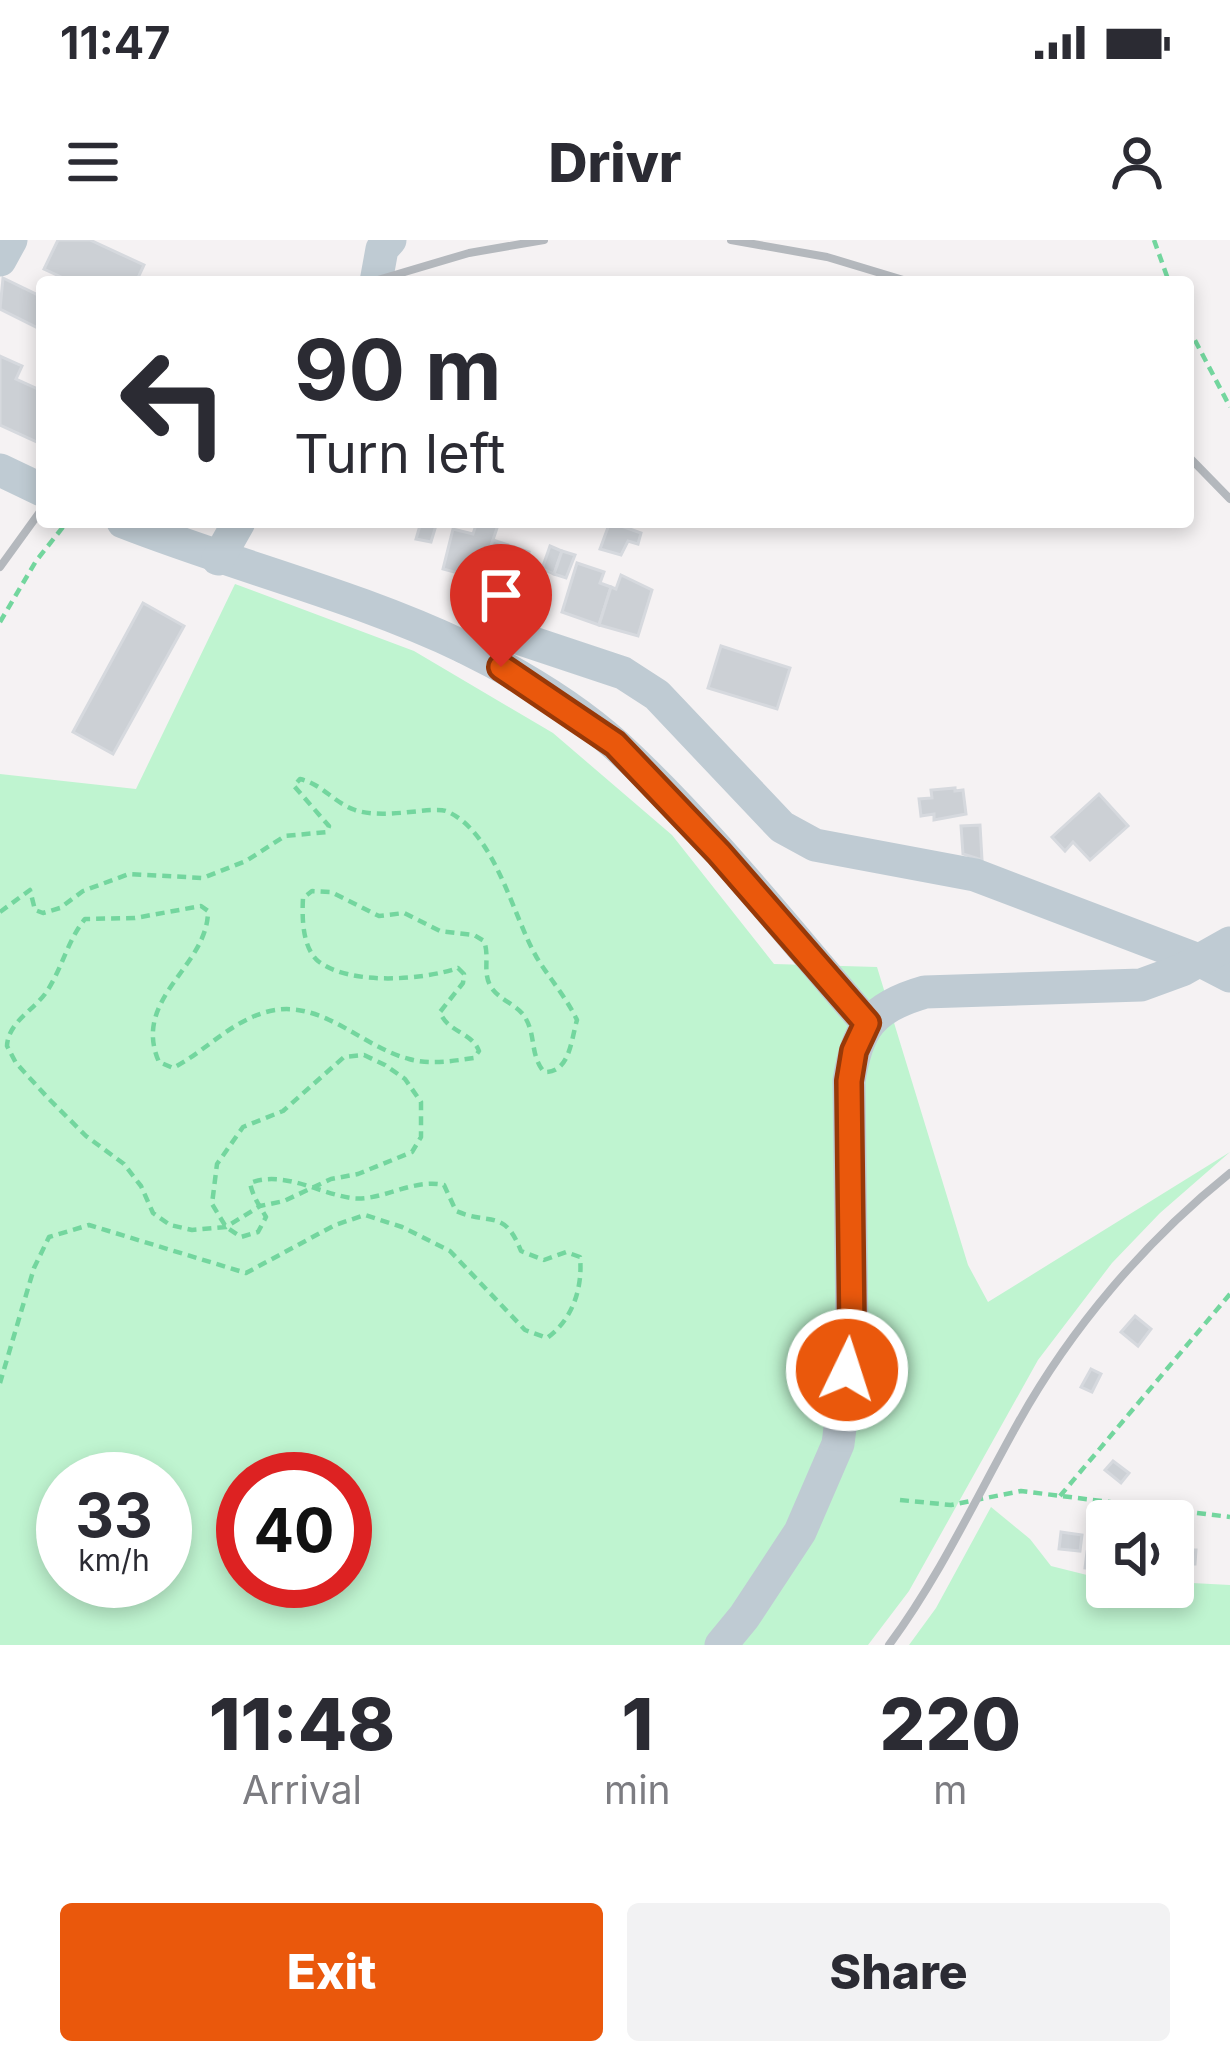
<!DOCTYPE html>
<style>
body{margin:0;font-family:Inter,sans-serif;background:#f2f2f3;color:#2b2b33;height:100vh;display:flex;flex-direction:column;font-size:45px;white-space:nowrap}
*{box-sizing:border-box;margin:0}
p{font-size:39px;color:#7c7c81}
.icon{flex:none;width:66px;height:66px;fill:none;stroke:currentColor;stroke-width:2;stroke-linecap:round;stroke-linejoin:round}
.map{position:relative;height:1405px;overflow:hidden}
.side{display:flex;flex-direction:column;background:#fff;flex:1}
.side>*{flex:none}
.top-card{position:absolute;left:36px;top:36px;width:1158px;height:252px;border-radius:12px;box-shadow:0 6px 18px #0003;background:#fff;color:#2b2b33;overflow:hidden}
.tools{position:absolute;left:1086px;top:1260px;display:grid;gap:24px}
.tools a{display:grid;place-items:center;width:108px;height:108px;border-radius:12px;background:#fff;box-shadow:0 6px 18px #0003;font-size:60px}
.speed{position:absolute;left:36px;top:1212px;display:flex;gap:24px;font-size:60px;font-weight:700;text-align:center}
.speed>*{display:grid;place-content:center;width:156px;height:156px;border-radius:50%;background:#fff;box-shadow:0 6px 18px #0003;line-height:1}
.speed small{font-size:30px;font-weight:400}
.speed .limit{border:18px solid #d22;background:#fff;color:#111}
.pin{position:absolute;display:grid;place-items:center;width:102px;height:102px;color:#fff;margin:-123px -51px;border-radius:50% 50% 50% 0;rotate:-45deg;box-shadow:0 0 12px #0007}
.pin .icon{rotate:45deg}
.me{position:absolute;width:132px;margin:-66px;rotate:4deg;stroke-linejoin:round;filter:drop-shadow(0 0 9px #0008)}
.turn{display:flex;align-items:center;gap:42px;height:252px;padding:0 60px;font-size:54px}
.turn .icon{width:156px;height:156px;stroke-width:2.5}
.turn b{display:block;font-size:84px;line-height:102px}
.eta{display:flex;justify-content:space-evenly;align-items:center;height:204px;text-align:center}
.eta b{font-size:72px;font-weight:800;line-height:84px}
.primary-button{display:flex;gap:24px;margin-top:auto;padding:24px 60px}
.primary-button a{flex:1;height:138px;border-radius:12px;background:#ea580c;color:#fff;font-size:48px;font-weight:800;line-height:138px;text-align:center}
.primary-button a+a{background:#f2f2f3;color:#2b2b33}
.status{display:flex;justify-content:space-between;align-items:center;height:84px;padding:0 60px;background:#fff;direction:ltr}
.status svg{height:33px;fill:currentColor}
header{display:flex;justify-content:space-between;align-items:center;height:156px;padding:0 60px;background:#fff;font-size:54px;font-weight:800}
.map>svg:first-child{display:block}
</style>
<div class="status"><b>11:47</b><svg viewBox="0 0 49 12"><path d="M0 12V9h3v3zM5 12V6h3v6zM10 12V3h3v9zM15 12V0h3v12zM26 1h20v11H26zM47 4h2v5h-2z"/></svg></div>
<header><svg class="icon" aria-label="menu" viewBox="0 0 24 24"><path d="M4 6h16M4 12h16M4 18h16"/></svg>Drivr<svg class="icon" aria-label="person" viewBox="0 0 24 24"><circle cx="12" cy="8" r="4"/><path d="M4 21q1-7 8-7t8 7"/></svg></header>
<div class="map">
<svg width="1230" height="1405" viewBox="0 0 1230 1405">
<rect width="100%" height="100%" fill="#f5f2f3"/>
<g fill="#bff4d0" fill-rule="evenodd">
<path d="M235,344L414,411L553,493L672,595L774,724L877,727L968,1025L988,1062L1230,912L1160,973L1112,1023L1038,1120L909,1351L868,1405H0V534L136,549ZM63,1239H165V1341H63ZM243,1239H345V1341H243Z"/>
<path d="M991,1267L1030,1299L1051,1326L1107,1340V1347H1173V1342L1230,1345V1405H909L936,1368Z"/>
</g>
<g fill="#ccd0d5" stroke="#d6d9de" stroke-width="3">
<path d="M58,0H90L144,25L136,42H72L44,29Z"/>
<path d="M3,38L42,57V90L0,69Z"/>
<path d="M0,116L22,126L16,139L42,151V193L37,202L0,185Z"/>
<path d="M421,282H437L431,302L416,299Z"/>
<path d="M477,282H499L480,339L443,329L453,289L473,294Z"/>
<path d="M610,282L641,293L638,304L628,301L621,315L600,309Z"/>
<path d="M493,300L529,312L527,319L536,321L527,354L517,351L515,358L478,346Z"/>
<path d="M550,306L562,311L554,334L542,329Z"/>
<path d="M562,311L575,315L566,338L554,334Z"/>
<path d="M577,323L604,332L600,343L611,347L599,385L562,372Z"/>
<path d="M621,335L652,350L638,396L599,385L611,347L616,349Z"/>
<path d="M143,363L184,386L113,514L73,492Z"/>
<path d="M721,406L790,428L777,469L708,448Z"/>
<path d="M955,548V551L963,550L966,574L934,580V574L921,576L919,559L932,558L931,550Z"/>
<path d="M1099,554L1128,586L1090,620L1073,602L1065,611L1052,597Z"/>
<path d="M980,585L982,620L963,614L961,586Z"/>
<path d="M1135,1076L1151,1089L1138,1106L1121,1092Z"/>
<path d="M1091,1129L1101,1134L1092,1152L1081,1147Z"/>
<path d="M1113,1221L1129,1233L1121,1243L1105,1230Z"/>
<path d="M1061,1292L1082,1295L1080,1311L1059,1309Z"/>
<path d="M1178,1310H1196L1195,1324H1177Z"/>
<path d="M1087,1312L1107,1314L1105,1330L1085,1328Z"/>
</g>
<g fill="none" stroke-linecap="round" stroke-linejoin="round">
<g stroke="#73d69e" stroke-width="4.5" stroke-dasharray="9 6" stroke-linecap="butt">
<path d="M1154,0L1169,42"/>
<path d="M1188,87L1230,167"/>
<path d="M0,382L36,321L67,282"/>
<path d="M0,672L30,650L35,670L43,673L60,668L83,651L129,634L203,638L246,621L285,596L327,592L329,586L294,546L300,539C322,544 333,562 355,570C385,580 432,566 446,571C495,591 513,677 537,718C550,739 566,757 577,780C571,800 570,833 544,832C530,815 536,797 526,779C520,766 499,760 491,747C482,732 490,717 484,701L474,695L440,691L404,673L379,676L331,652L312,651L303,658C302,677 302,707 318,721C350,746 423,740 458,728L464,734L463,743L440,772C447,792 472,792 479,811L474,818C452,821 431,825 409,819C362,807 322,759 270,771C232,780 206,811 173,828L159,822C131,758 208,727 208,671L201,666L135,678L85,679C67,701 62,730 45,754C32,771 8,783 7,806L16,823L48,858L86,896L124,924L141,946L153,973L170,985L192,990L226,987L260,966L284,961L331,939L358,934L412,912L421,897V862L405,839L385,825L364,815L344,817L283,871L243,887L217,924L212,964L226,987L241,997L258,992L266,977C259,965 253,957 250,943C283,930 318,953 351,958C382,962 412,938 444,945L456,971C491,986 504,968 521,1011L544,1020L566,1012L580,1017C583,1049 572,1080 547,1098L525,1090L450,1011L402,987L365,975L335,985L246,1033L89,985L49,997L34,1028L0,1143"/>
<path d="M1060,1256L1230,1054"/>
<path d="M900,1260L951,1265L1021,1251L1230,1277"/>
</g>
<g stroke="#bfcbd3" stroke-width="33">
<path d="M0,20L11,0"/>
<path d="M376,42L382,9L390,0"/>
<path d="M0,230L42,250"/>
<path d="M123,282C235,326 355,355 464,407C517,433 574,467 617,506C708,590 786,690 867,783"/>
<path d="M218,319L239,282"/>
<path d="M464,407L515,397L623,433L657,455L782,587L815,605L975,635L1201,721L1230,736"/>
<path d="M721,1405L744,1377L800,1292L838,1204L852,1092L849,841C857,788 872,767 925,752L1141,745L1182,730L1230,703"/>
</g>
<g stroke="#b4b8bd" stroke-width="8">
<path d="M731,0L827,17L910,42"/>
<path d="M371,42L469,13L544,0"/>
<path d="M1188,216L1230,259"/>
<path d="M0,327L42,269"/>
<path d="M889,1405C940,1336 976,1258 1018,1183C1071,1088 1145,1001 1230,933"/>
</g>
</g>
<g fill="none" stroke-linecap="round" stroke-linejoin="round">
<g stroke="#983908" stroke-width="30">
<path id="route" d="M501,427L615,504L719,613L867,783L854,811L849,841L852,1092L847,1130"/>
</g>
<use href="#route" stroke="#ea580c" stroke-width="21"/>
</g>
</svg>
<div class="tools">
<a><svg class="icon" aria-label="sound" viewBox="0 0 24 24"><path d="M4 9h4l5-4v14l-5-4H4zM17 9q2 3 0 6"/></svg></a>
</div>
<div class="speed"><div>33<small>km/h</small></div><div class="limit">40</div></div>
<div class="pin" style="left:501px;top:427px;background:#d93025"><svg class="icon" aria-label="arrive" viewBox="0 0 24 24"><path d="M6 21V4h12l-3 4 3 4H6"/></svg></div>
<svg class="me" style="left:847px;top:1130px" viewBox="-20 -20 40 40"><circle r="17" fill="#ea580c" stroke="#fff" stroke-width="3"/><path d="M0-11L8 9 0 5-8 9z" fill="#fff"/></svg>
<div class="top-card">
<div class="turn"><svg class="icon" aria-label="left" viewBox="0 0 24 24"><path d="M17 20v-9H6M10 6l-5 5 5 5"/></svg><div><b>90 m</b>Turn left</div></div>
</div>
</div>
<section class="side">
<div class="eta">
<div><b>11:48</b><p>Arrival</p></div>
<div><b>1</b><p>min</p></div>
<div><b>220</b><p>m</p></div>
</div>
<div class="primary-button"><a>Exit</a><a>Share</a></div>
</section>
